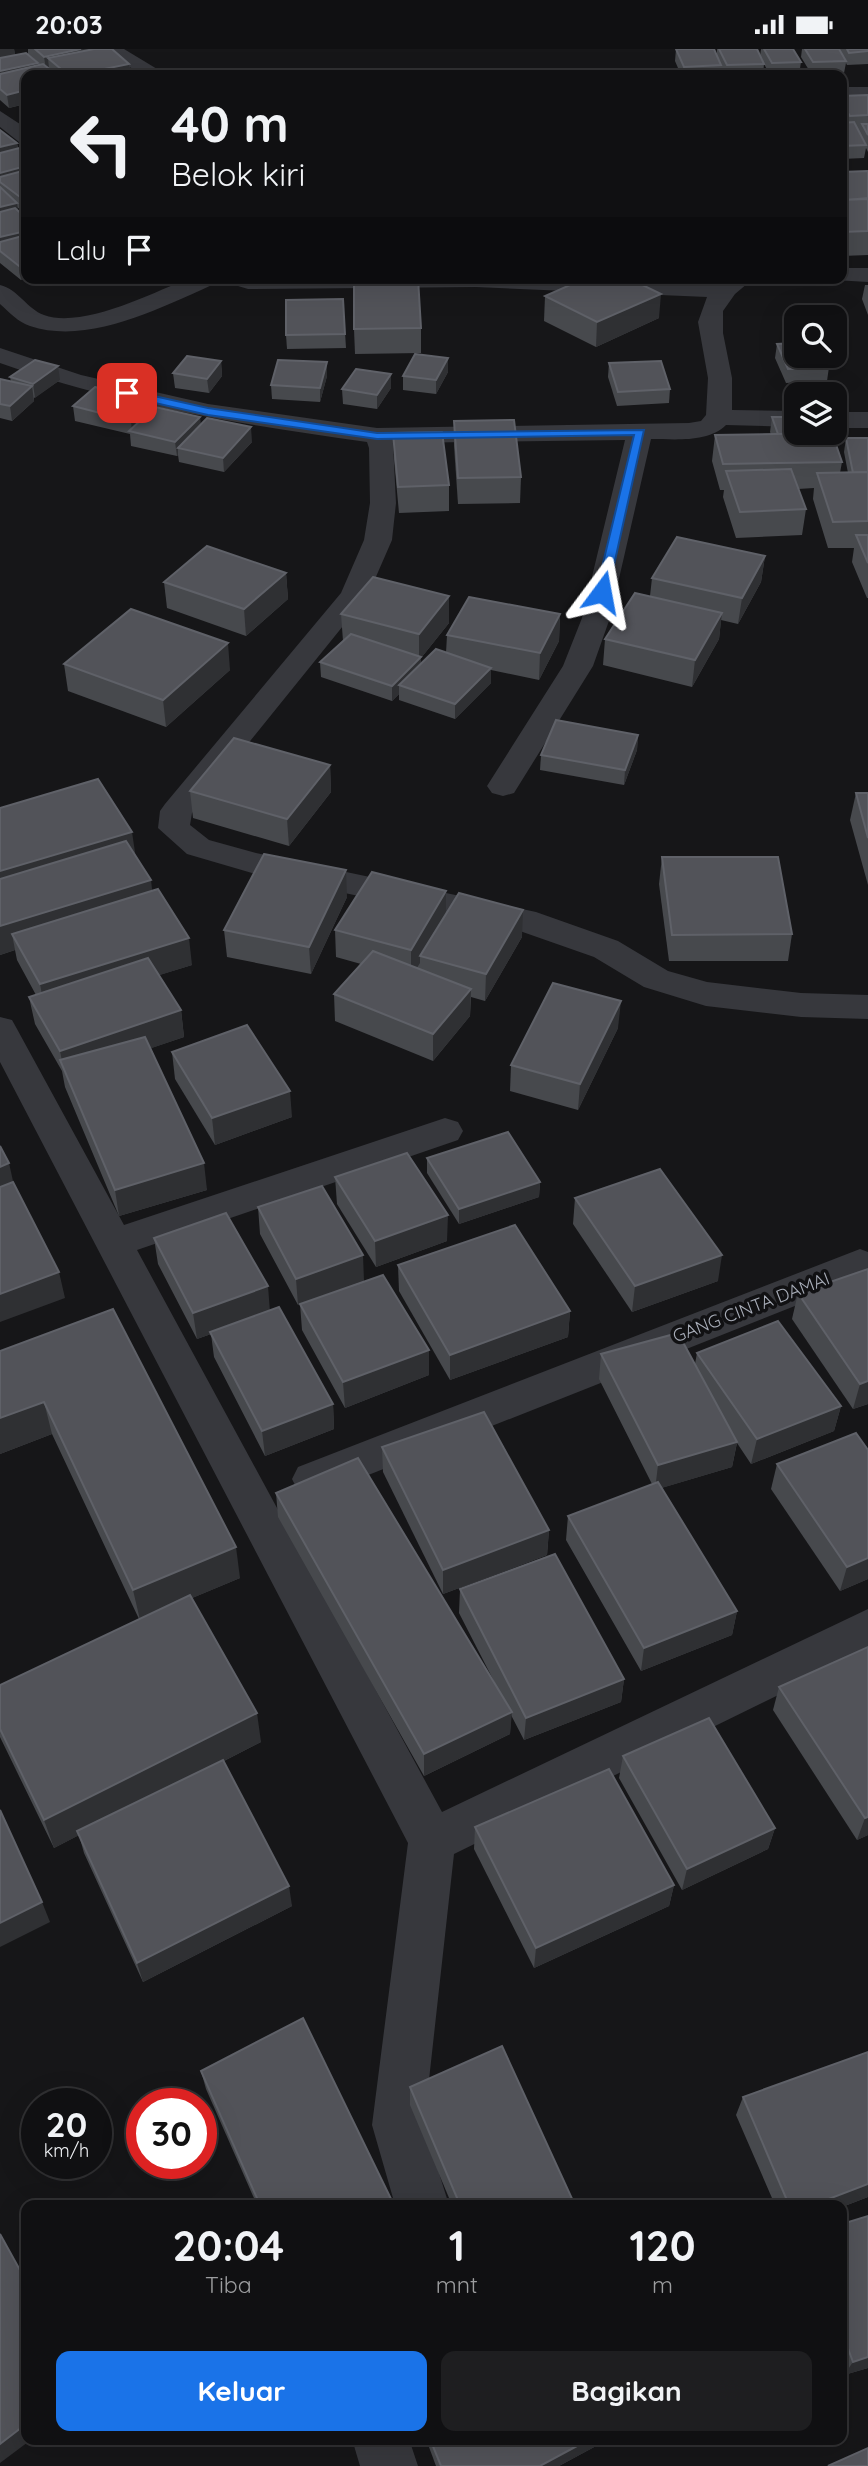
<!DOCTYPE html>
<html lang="id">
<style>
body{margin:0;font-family:Quicksand,sans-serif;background:#1e1e20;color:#f1f3f6;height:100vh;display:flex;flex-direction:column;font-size:26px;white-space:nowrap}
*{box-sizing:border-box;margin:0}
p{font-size:23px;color:#9c9d9f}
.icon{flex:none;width:38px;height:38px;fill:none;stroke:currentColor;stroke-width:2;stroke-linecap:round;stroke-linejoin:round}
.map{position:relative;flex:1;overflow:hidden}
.sheet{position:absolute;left:21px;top:2151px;width:826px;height:245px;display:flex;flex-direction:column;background:#101012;border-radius:14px;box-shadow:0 7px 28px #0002,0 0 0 2px #303032}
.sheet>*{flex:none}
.hud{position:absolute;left:21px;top:21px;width:826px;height:214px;border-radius:14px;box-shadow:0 7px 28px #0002,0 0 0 2px #303032;background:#101012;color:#f1f3f6;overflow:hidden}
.tools{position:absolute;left:784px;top:256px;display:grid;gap:14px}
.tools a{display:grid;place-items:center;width:63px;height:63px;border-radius:14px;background:#101012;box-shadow:0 7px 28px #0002,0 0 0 2px #303032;font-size:35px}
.speed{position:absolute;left:21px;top:2039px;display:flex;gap:14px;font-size:35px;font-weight:700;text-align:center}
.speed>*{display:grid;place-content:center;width:91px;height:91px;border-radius:50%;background:#101012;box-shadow:0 7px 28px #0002,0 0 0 2px #303032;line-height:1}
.speed small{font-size:18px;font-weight:400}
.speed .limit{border:10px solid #d22;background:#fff;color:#111}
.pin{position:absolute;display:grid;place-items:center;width:60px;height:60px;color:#fff;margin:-30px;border-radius:14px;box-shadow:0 4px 10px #0006}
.me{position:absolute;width:77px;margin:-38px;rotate:13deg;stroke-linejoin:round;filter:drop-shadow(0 0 5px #0008)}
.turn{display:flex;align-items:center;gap:24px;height:147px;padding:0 35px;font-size:32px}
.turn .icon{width:91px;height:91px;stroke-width:2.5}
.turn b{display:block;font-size:49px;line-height:60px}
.then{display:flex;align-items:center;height:66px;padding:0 35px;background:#0003;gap:14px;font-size:26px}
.eta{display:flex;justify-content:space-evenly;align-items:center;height:119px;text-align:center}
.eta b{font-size:42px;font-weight:700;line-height:49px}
.button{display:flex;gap:14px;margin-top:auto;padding:14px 35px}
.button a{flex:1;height:80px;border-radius:14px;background:#1a73e8;color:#fff;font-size:28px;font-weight:700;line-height:80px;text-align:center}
.button a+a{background:#1e1e20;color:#f1f3f6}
.status{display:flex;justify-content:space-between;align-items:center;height:49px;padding:0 35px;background:#101012;direction:ltr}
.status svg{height:19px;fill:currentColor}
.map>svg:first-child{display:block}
</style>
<div class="status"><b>20:03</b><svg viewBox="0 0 49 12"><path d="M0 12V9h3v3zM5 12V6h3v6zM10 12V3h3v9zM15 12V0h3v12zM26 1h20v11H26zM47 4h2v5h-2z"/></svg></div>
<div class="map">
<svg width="868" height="2417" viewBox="0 0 868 2417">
<rect width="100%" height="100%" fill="#161618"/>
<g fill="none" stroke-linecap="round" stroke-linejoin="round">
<g fill="#37383d" fill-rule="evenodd">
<path d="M99,0H124L167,26H143Z"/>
<rect x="842" y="38" width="26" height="12"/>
<path d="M0,62L26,79V95L19,93L0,78Z"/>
<path d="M842,219H868V233L834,231L842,229Z"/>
<path d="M189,229H220L217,234C163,257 90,297 30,277C18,273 9,263 0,255V236C18,240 27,260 44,266C82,280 153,244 189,229Z"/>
<path d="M225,229H591L719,235L727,229H754L735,245L723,262V284L732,329V361L796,362V378L726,376C708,394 675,390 651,390L610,569L593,617L514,744L503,747L492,744L487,737L563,617L582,569L625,391L393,394L396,454L392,491L368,546L192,764L190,776L209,791L256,804L536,863L618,892L668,922L707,933L801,944L868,946V970L801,968L706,957L644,938L594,908L517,881L252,824L187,805L158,779L160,762L165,755L341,544L364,491L370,454L369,399L367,393C241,375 121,357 0,314V299L81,326L208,355L377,379L689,374L701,372L706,366L708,329L698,273L707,248L476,238L248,240L228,234Z"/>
<rect x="835" y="363" width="33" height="16"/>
<path d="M0,968L12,971L17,980L124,1176L445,1069L458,1073L463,1082L458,1091L137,1201L442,1763L868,1560V1602L454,1805L424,2076L449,2156H395L372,2076L408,1794L0,1013Z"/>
<path d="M860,1200L868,1203V1228L328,1442L313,1448L298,1442L292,1430L298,1418Z"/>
<path d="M352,2390H409L418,2417H360Z"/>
</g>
</g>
<g fill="#47494d">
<path d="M0,0H14L15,6L38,14L39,16L40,15L28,5V0H112L129,15L131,26H26V60L25,55L9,59L0,51Z"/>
<path d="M676,0L717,6V0H757L760,8L761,0H793L801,13L799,26H770L764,15L763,26H724L721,19L720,26H681L675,12Z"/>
<path d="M802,0H868V15L847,16L846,14L844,24L812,26L801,8Z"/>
<path d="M868,46V103L866,99L864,109L842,110V74H844L842,70V47Z"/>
<path d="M0,81L17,94L18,99L26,100V161L22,162L17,158L27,229L21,231L0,214Z"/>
<path d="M868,122V206L842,207V123Z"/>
<path d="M865,236H868V266L862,250Z"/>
<path d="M545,247L659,269L596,298L544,272Z"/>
<path d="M343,250L346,299L287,300L286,286Z"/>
<path d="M421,279V304L355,305L354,280Z"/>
<path d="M777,295L829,318L827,332L786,334L775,309Z"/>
<path d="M448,309V323L436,345L403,341V327Z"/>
<path d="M221,312L222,327L209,344L175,339L173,324Z"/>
<path d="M327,313V327L320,353L272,350L271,336Z"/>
<path d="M609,314L670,340L669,354L617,357L608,328Z"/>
<path d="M391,325V339L377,360L343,355L342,340Z"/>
<path d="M10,328L60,331L34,349V352L12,372L0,369V330L11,333Z"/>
<path d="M152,352L153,360L252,393L224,423L179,413L178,406L177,407L131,397L130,385L75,372L73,357Z"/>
<path d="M772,368L837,386L835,395L842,413L840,424H848L844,403L846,389H868V549H867L852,513L854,499H828L813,450L814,439L798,440L806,460L802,486L736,489L723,448L724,441H720L712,412L715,386L771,385L770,383Z"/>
<path d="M454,372L521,428L520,454L458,455L454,397Z"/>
<path d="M393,384L449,436V462L399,464L394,410Z"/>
<path d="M765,507L761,533L738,575L721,571L719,590L692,638L603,616L605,590L650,547L652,529Z"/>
<path d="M286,524L288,550L246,587L167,559L164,533Z"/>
<path d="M341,565L449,574L421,609V614L446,604L447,586L560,565L559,592L539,631L491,621V634L455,670L399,651V645L392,652L321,628L320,613L343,592Z"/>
<path d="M64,615L230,621L166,678L68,642Z"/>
<path d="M638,686L637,701L624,736L540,721L541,706Z"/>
<path d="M330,716L331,743L289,797L193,769L190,742Z"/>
<path d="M856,744H868V836L850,771Z"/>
<path d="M0,759L136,807L152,842L192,916L159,926L181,961L184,988L151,999L207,1141L119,1167L65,1038L62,1022L35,975L29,948L36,946L17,911L15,901L0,906Z"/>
<path d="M662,808L792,885L788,912H669L659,835Z"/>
<path d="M446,842V864L522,888L485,952L471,948L470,967L433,1012L335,972L334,945L361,915L336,908L335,881Z"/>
<path d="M347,848L311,925L227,908L224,881Z"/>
<path d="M618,979L578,1061L510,1042L511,1016Z"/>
<path d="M172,1003L292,1068L215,1096L175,1030Z"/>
<path d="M427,1109L540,1133L539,1148L459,1175L427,1124Z"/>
<path d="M335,1128L447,1192L376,1218L337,1155Z"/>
<path d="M575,1149L718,1232L632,1263L573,1175Z"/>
<path d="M258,1158L364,1232L429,1326L345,1359L302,1281L300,1255L298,1256L260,1185Z"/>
<path d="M154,1189L270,1261L333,1355L334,1380L265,1407L214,1308L211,1285L197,1290L158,1215Z"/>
<path d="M398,1216L570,1262L568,1288L450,1331L399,1242Z"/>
<path d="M868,1220V1355L853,1360L792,1270L798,1244Z"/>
<path d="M0,1302L240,1529L192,1549L261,1693L224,1712L292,1857L143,1933L84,1804L79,1786L54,1799L0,1688V1636L139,1570L52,1385L0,1405Z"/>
<path d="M697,1304L841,1357L834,1382L751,1415L737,1394L732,1418L661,1439L737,1562L732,1586L641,1622L566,1491L568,1467L652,1435L599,1330L601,1305L695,1315Z"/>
<path d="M382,1398L549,1481L547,1506L443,1545L383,1423Z"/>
<path d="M868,1401V1530L840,1542L771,1440L777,1415Z"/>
<path d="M276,1444L499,1642L459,1564L460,1540L624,1630L621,1653L524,1691L511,1666L510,1685L424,1727L278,1468Z"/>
<path d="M868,1598V1786L857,1791L773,1661L779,1638Z"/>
<path d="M623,1707L775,1779L768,1800L682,1841L619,1729Z"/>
<path d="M475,1778L674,1836L669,1857L534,1919L474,1800Z"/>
<path d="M201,2022L394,2156H257L206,2040Z"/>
<path d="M410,2038L574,2154V2156H452L410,2056Z"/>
<path d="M743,2048L868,2148L842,2158V2156H775L736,2066Z"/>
<path d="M868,2167V2319L844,2326L842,2321V2175Z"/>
<path d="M426,2390H609L559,2417H436Z"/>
</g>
<g fill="#2f3033">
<path d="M0,0H14L16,9L0,11Z"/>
<path d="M81,0H102L48,9L49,20H46L44,8Z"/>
<path d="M38,14L40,26L0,36V22Z"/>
<path d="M129,15L131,26H75Z"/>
<path d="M26,41V49L24,47L25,55L9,59L7,46Z"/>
<path d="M17,94L19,107L0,112V98Z"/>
<path d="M26,117V131L0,133V124Z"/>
<path d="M26,146V161L22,162L20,148Z"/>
<path d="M17,154L19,167L0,172V158Z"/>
<path d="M26,182V196L0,202V188Z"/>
<path d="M26,215L27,229L21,231L19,217Z"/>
<path d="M661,245L659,269L596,298L597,273Z"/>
<path d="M448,309V323L436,345V331Z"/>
<path d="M221,312L222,327L209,344L207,330Z"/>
<path d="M327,313V327L320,353V339Z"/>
<path d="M58,317L60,331L35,349L33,335Z"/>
<path d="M391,325V339L377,360V346Z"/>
<path d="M32,337L34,352L12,372L10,357Z"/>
<path d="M152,352L154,366L132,383L131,372Z"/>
<path d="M200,368L202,382L178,399V406L177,407L175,393Z"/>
<path d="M251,378L252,393L224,423L223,409Z"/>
<path d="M765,507L761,533L738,575L742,549Z"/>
<path d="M286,524L288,550L246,587L244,560Z"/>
<path d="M449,547V574L421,609V623L399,636V645L392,652V637L419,610V585Z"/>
<path d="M722,564L719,590L692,638L695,611Z"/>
<path d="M560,565L559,592L539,631L540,604Z"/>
<path d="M228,594L230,621L166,678L163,651Z"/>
<path d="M491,619V634L455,670V655Z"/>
<path d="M638,686L637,701L624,736L625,721Z"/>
<path d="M330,716L331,743L289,797L287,770Z"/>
<path d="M132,783L136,810L0,851V822Z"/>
<path d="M346,821L347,848L311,925L309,898Z"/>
<path d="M151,831L154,858L12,885L15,901L0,906V877Z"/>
<path d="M446,842V869L420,907V914L411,928V901Z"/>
<path d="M523,861L522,888L485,952L486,925Z"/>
<path d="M189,889L192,916L45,962L40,935Z"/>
<path d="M471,940L470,967L433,1012V985Z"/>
<path d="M621,952L618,979L578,1061L580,1035Z"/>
<path d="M181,961L184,988L67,1028L64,1022L60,1002Z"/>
<path d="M290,1042L292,1068L215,1096L212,1069Z"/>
<path d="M9,1114L15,1141L0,1147V1118Z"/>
<path d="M204,1114L207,1141L119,1167L115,1141Z"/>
<path d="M540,1133L539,1148L459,1175V1160Z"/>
<path d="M448,1166L447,1192L376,1218L375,1192Z"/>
<path d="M363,1206L364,1232L298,1256L296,1230Z"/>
<path d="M722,1206L718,1232L632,1263L635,1237Z"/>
<path d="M59,1223L65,1249L0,1273V1245Z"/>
<path d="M268,1237L270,1263L210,1283L211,1285L197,1290L193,1264Z"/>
<path d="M570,1262L568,1288L450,1331V1306Z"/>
<path d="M429,1301V1326L345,1359L343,1333Z"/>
<path d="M868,1332V1355L853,1360L860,1335Z"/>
<path d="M44,1353L52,1385L0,1405V1369Z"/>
<path d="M333,1355L334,1380L265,1407L262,1382Z"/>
<path d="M841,1357L834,1382L751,1415L757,1390Z"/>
<path d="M737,1393L732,1418L655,1441L658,1416Z"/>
<path d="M549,1481L547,1506L443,1545V1521Z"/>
<path d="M236,1498L240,1529L140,1571L133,1541Z"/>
<path d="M868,1509V1530L840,1542L847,1518Z"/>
<path d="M737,1562L732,1586L641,1622L644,1599Z"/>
<path d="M624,1630L621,1653L524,1691L526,1669Z"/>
<path d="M512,1663L510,1685L424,1727V1705Z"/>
<path d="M257,1664L261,1693L54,1799L44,1771Z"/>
<path d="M868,1768V1786L857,1791L865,1769Z"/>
<path d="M775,1779L768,1800L682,1841L687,1820Z"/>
<path d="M674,1836L669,1857L534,1919L536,1899Z"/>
<path d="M289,1837L292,1857L143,1933L137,1914Z"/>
<path d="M42,1853L50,1873L0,1898V1874Z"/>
<path d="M868,2135V2148L842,2158V2156H813Z"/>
<path d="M868,2308V2319L844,2326L853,2313Z"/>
<path d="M26,2375V2390H32L0,2414V2395Z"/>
<path d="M590,2390H609L559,2417H540Z"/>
</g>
<g fill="#525359" stroke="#5f6168" stroke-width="2">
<path d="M35,0H81L44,8Z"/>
<path d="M94,0H112L129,15L75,26H68L48,9Z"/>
<path d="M676,0H714L721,16L684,18Z"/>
<path d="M719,0H757L764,15L727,16Z"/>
<path d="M764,0H793L801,13L772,14Z"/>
<path d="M805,0H839L846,12L813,13Z"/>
<path d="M847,0H868V2L849,4Z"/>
<path d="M26,4L38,14L0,22V9Z"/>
<path d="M43,15L57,26H26V41L7,46L0,40V25Z"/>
<path d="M868,46V66L850,67L842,55V47Z"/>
<path d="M854,73L866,96L842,97V74Z"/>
<path d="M862,75H868V86Z"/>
<path d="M0,81L17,94L0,98Z"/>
<path d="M23,98L26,100V117L0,124V104Z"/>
<path d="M26,121V146L20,148L0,133V128Z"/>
<path d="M868,122V149L847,151L842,143V123Z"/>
<path d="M0,138L17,154L0,158Z"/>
<path d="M868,150V182L842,183V151Z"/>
<path d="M15,159L26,169V182L0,188V163Z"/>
<path d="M26,186V215L19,217L0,202V193Z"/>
<path d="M354,229H418L421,279L354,280Z"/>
<path d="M586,229H628L661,245L597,273L545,247Z"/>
<path d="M343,250L345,285L286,286V251Z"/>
<path d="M796,294V306H824L829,318L788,320L777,295Z"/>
<path d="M415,305L448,309L436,331L403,327Z"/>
<path d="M187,307L221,312L207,330L173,324Z"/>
<path d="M35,311L58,317L33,335L10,328Z"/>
<path d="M278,311L327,313L320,339L271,336Z"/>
<path d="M661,312L670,340L618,343L609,314Z"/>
<path d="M356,320L391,325L377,346L342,340Z"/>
<path d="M0,330L32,337L10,357L0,355Z"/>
<path d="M95,338L152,352L131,372L73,357Z"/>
<path d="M155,358L200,368L175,393L129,382Z"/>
<path d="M772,368H796V383H835V380L837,386H832V384L778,385Z"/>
<path d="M207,369L251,378L223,409L178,399Z"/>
<path d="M514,371L521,428L458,429L454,372Z"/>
<path d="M442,383L449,436L398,438L393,384Z"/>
<path d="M832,384L842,413L723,415L715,386Z"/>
<path d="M846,389H868V423L853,424Z"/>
<path d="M791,420L806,460L740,463L726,422Z"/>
<path d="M868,423V472L833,473L817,424Z"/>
<path d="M856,486H868V514Z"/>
<path d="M677,488L765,507L742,549L652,529Z"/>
<path d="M207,497L286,524L244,560L164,533Z"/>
<path d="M373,528L449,547L419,585L341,565Z"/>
<path d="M635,544L722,564L695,611L605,590Z"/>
<path d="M469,548L560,565L540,604L447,586Z"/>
<path d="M131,560L228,594L163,651L64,615Z"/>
<path d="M351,585L421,608L392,637L320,613Z"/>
<path d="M436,600L491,619L455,655L399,636Z"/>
<path d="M556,671L638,686L625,721L541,706Z"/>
<path d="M234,689L330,716L287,770L190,742Z"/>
<path d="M98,730L132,783L0,822V759Z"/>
<path d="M856,744H868V789Z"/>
<path d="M126,792L151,831L0,877V830Z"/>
<path d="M264,805L346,821L309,898L224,881Z"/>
<path d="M662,808H778L792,885L672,886Z"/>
<path d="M372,823L446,842L411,901L335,881Z"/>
<path d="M158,840L189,889L40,935L12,885Z"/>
<path d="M459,844L523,861L486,925L420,907Z"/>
<path d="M373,902L471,940L433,985L334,945Z"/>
<path d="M148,909L181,961L60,1002L29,948Z"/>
<path d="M553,934L621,952L580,1035L511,1016Z"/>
<path d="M247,976L290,1042L212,1069L172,1003Z"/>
<path d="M145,988L204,1114L115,1141L60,1011Z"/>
<path d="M508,1083L540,1133L459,1160L427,1109Z"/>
<path d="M0,1097L9,1114L0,1118Z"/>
<path d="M407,1104L448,1166L375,1192L335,1128Z"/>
<path d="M660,1120L722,1206L635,1237L575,1149Z"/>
<path d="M13,1133L59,1223L0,1245V1138Z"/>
<path d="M322,1137L363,1206L296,1230L258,1158Z"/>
<path d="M226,1164L268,1237L193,1264L154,1189Z"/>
<path d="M515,1176L570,1262L450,1306L398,1216Z"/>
<path d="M868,1220V1332L860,1335L798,1244Z"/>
<path d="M383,1226L429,1301L343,1333L300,1255Z"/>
<path d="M279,1258L333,1355L262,1382L210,1283Z"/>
<path d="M113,1260L236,1498L133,1541L44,1353L0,1369V1302Z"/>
<path d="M778,1272L841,1357L757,1390L697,1304Z"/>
<path d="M678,1284L737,1393L658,1416L601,1305Z"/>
<path d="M484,1363L549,1481L443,1521L382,1398Z"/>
<path d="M856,1384L868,1401V1509L847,1518L777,1415Z"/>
<path d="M358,1409L512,1663L424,1705L276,1444Z"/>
<path d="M658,1433L737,1562L644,1599L568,1467Z"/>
<path d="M555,1505L624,1630L526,1669L460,1540Z"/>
<path d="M190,1546L257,1664L44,1771L0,1680V1636Z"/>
<path d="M868,1598V1768L865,1769L779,1638Z"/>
<path d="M709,1669L775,1779L687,1820L623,1707Z"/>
<path d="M223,1711L289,1837L137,1914L77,1782Z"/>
<path d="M609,1720L674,1836L536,1899L475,1778Z"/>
<path d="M0,1761L42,1853L0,1874Z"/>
<path d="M303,1969L394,2156H260L201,2022Z"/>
<path d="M502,1997L574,2154L570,2156H460L410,2038Z"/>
<path d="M868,2003V2135L813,2156H789L743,2048Z"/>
<path d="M868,2167V2308L853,2313L842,2283V2175Z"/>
<path d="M0,2185L26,2232V2375L0,2395Z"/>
<path d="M430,2390H590L540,2417H441Z"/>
<path d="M868,2399V2417H828Z"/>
</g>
<path fill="#1a73e8" stroke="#114b97" stroke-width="2" d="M127,341L208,359L377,384L644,381L608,543L602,546L596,543L634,386L377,390L208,366L124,347V342Z"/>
<g text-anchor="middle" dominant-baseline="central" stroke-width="7" stroke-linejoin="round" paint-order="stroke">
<g font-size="18" fill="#a8adb8" stroke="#111113">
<text transform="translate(751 1258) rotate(-21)">GANG CINTA DAMAI</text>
</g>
</g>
</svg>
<div class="tools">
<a><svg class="icon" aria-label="search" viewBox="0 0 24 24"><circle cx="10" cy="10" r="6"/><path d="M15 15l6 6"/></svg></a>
<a><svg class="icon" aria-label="layers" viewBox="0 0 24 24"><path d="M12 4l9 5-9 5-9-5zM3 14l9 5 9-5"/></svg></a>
</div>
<div class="speed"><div>20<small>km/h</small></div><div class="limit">30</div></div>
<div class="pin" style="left:127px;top:344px;background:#d93025"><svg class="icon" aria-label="arrive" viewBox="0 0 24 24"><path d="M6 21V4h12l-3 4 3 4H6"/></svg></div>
<svg class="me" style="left:602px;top:543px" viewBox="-20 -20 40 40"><path d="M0-17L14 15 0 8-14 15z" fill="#1a73e8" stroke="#fff" stroke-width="4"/></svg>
<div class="hud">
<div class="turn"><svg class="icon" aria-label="left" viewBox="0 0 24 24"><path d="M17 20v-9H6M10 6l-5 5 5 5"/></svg><div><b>40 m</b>Belok kiri</div></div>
<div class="then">Lalu<svg class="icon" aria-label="arrive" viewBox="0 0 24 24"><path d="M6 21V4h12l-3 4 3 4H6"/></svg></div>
</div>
<section class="sheet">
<div class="eta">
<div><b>20:04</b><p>Tiba</p></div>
<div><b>1</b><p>mnt</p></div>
<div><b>120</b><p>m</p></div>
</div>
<div class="button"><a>Keluar</a><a>Bagikan</a></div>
</section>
</div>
